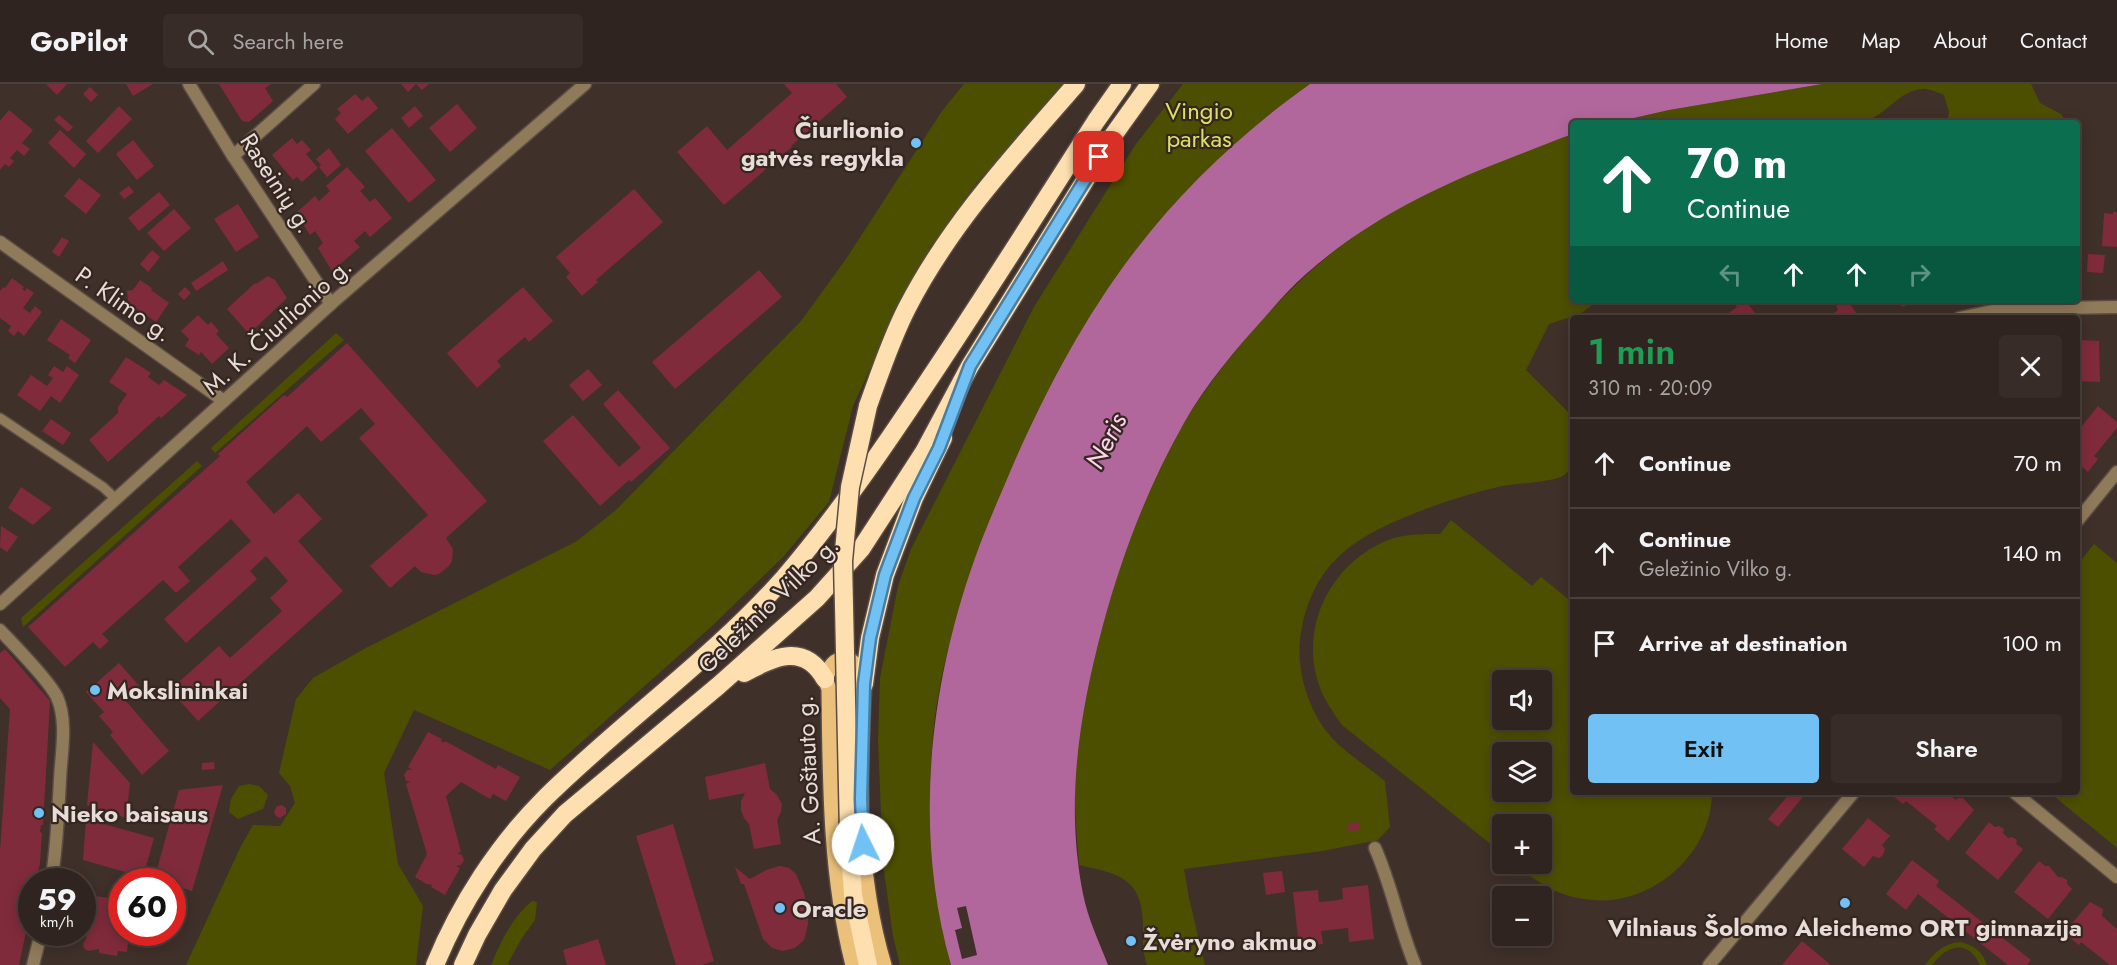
<!DOCTYPE html>
<meta charset="utf-8">
<style>
body{margin:0;font-family:Jost,sans-serif;background:#372c28;color:#f1f3f6;height:100vh;display:flex;flex-direction:column;font-size:22px;white-space:nowrap}
*{box-sizing:border-box;margin:0}
p{font-size:20px;color:#a7a4a4}
.icon{flex:none;width:33px;height:33px;fill:none;stroke:currentColor;stroke-width:2;stroke-linecap:round;stroke-linejoin:round}
.map{position:relative;flex:1;overflow:hidden}
.panel{position:absolute;left:1570px;top:231px;width:510px;height:480px;display:flex;flex-direction:column;background:#2f241f;border-radius:6px;box-shadow:0 3px 15px #0003,0 0 0 2px #4a413d}
.panel>*{flex:none}
.guide{position:absolute;left:1570px;top:36px;width:510px;height:183px;border-radius:6px;box-shadow:0 3px 15px #0003,0 0 0 2px #4a413d;background:#0b6e4f;color:#fff;overflow:hidden}
.tools{position:absolute;left:1492px;top:586px;display:grid;gap:12px}
.tools a{display:grid;place-items:center;width:60px;height:60px;border-radius:6px;background:#2f241f;box-shadow:0 3px 15px #0003,0 0 0 2px #4a413d;font-size:30px}
.speed{position:absolute;left:18px;top:784px;display:flex;gap:12px;font-size:30px;font-weight:700;text-align:center}
.speed>*{display:grid;place-content:center;width:78px;height:78px;border-radius:50%;background:#2f241f;box-shadow:0 3px 15px #0003,0 0 0 2px #4a413d;line-height:1}
.speed small{font-size:15px;font-weight:400}
.speed .limit{border:9px solid #d22;background:#fff;color:#111}
.pin{position:absolute;display:grid;place-items:center;width:51px;height:51px;color:#fff;margin:-26px;border-radius:12px;box-shadow:0 3px 9px #0006}
.me{position:absolute;width:66px;margin:-33px;rotate:356deg;stroke-linejoin:round;filter:drop-shadow(0 0 4px #0008)}
.turn{display:flex;align-items:center;gap:21px;height:126px;padding:0 18px;font-size:27px}
.turn .icon{width:78px;height:78px;stroke-width:2.5}
.turn b{display:block;font-size:42px;line-height:51px}
.lanes{display:flex;align-items:center;height:57px;padding:0 18px;background:#0003;justify-content:center;gap:30px;direction:ltr}
.lanes .off{opacity:.35}
.round{display:grid;place-items:center;flex:none;width:63px;height:63px;border-radius:6px;background:#372c28}
.summary{display:flex;align-items:center;justify-content:space-between;height:102px;padding:0 18px}
h1{font-size:36px;font-weight:600;line-height:45px;color:#1e9e55}
.primary-button{display:flex;gap:12px;margin-top:auto;padding:12px 18px}
.primary-button a{flex:1;height:69px;border-radius:6px;background:#72c1f5;color:#111;font-size:24px;font-weight:600;line-height:69px;text-align:center}
.primary-button a+a{background:#372c28;color:#f1f3f6}
ul{padding:0;list-style:none}
li{display:flex;align-items:center;gap:18px;height:90px;padding:0 18px;border-top:2px solid #4a413d}
li div{flex:1}
li b{display:block;font-size:22px}
li em{font-style:normal}
header{display:flex;align-items:center;gap:36px;box-sizing:border-box;height:84px;padding:0 30px;background:#2f241f;border-bottom:2px solid #4a413d}
header strong{font-size:28px}
nav{display:flex;gap:33px;margin-inline-start:auto;font-size:21px}
.search{width:420px;height:54px;background:#372c28;display:flex;align-items:center;gap:15px;box-sizing:border-box;padding:0 21px;border-radius:6px;color:#a7a4a4;font-size:22px}
.map>svg:first-child{display:block}
</style>
<header>
<strong>GoPilot</strong>
<div class="search"><svg class="icon" aria-label="search" viewBox="0 0 24 24"><circle cx="10" cy="10" r="6"/><path d="M15 15l6 6"/></svg>Search here</div>
<nav><a>Home</a><a>Map</a><a>About</a><a>Contact</a></nav>
</header>
<div class="map">
<svg width="2117" height="881" viewBox="0 0 2117 881">
<rect width="100%" height="100%" fill="#3f3029"/>
<g fill="#4d4f00" fill-rule="evenodd">
<path d="M964,0H1062L976,100L930,164L907,205L853,322L829,418L783,473L711,543L550,686L414,626L384,689L398,780L423,822L416,881H186L240,764L253,741L280,742L295,719L290,702L279,689L296,615L313,594L364,565L577,457L616,426L801,237L846,175L942,27Z"/>
<path d="M1183,0H1310C1162,105 1073,240 1004,405C971,483 941,566 933,651C930,685 930,718 932,752C934,796 939,839 951,881H900L893,852L883,780L878,656L880,594L898,502L911,465L1034,223L1136,60Z"/>
<path d="M1822,0H2031L2040,19L2061,30L2067,39H1947L1949,28L1944,11C1938,9 1928,4 1922,5C1898,7 1887,31 1865,37C1847,41 1827,38 1809,36L1803,39H1612L1669,26Z"/>
<path d="M1573,50L1574,216H1599L1580,230L1549,240L1526,286L1573,333V380C1570,385 1566,391 1561,393C1543,399 1521,399 1502,402C1472,409 1443,418 1415,429C1356,453 1316,476 1302,543C1294,580 1306,625 1332,654C1347,670 1368,683 1385,697L1390,743L1378,756L1323,767L1184,785L1189,814L1205,881H1147C1142,866 1143,855 1143,840C1142,793 1118,790 1079,781C1077,752 1074,724 1075,695C1078,645 1088,596 1101,548C1120,476 1146,397 1187,334C1209,299 1235,266 1263,235C1290,205 1319,177 1352,154C1403,117 1461,92 1519,70C1537,63 1555,56 1573,50Z"/>
<path d="M336,249L344,256L215,369L211,364Z"/>
<path d="M197,377L202,382L23,543L21,534Z"/>
<path d="M1451,436L1532,502L1541,493L1573,519L1574,708H1712C1712,773 1647,826 1584,815C1555,811 1537,798 1515,780H1542V741H1503V770L1342,641C1333,628 1324,616 1319,601C1298,540 1334,474 1394,454C1409,450 1424,450 1440,450ZM1503,597H1542V636H1503ZM1503,669H1542V708H1503Z"/>
<path d="M2094,460L2117,479V764L2049,708H2078V480Z"/>
<path d="M249,700L259,702L268,711L263,725L238,735L229,728L231,715L239,702Z"/>
<path d="M532,817L537,818L535,836L522,854L508,879L510,881H491C501,857 512,834 532,817Z"/>
<path d="M1960,858C1974,861 1982,867 1987,881H1980C1967,854 1947,862 1932,881H1925C1935,868 1943,860 1960,858Z"/>
</g>
<path fill="#b2679c" d="M1310,0H1822L1669,26L1612,39H1574L1573,50C1555,56 1537,64 1518,71C1441,100 1368,135 1306,190C1291,203 1278,218 1265,233C1236,265 1206,300 1184,339C1148,402 1122,471 1103,541C1079,631 1065,718 1083,810C1088,835 1099,858 1108,881H951C913,748 929,603 975,474C986,443 1000,412 1013,381C1046,306 1085,232 1135,167C1184,103 1245,46 1310,0Z"/>
<path fill="#3f3029" d="M966,822L977,871L962,875L955,846L962,844L957,824Z"/>
<g fill="#802b3c">
<path d="M46,0H67L57,11Z"/>
<path d="M126,0H153L133,12Z"/>
<path d="M219,0H271L265,4L273,17L249,38L242,37Z"/>
<path d="M401,0H429L422,6L416,0L408,8Z"/>
<path d="M784,0H836L847,13L791,62L792,63L724,121L677,68L707,42L727,66L792,9Z"/>
<path d="M90,3L98,11L91,18L83,10Z"/>
<path d="M355,10L362,17L368,12L378,24L348,50L335,35L341,29L337,25Z"/>
<path d="M457,20L477,44L450,68L429,44Z"/>
<path d="M119,22L132,35L98,69L86,57Z"/>
<path d="M415,22L423,32L409,44L401,34Z"/>
<path d="M9,26L33,46L22,59L30,65L24,72L17,66L10,74L14,77L9,83L5,80L0,86V37Z"/>
<path d="M59,31L73,43L68,48L54,36Z"/>
<path d="M392,44L436,96L409,119L365,67Z"/>
<path d="M60,46L86,70L74,84L48,59Z"/>
<path d="M292,54L297,60L302,56L311,66L306,70L318,84L302,98L297,93L293,96L272,71Z"/>
<path d="M133,56L154,82L137,96L116,70Z"/>
<path d="M329,64L341,81L327,93L319,83L321,81L316,75Z"/>
<path d="M347,83L365,103L360,107L370,118L375,114L392,134L370,153L365,147L354,157L360,163L332,187L318,164L323,159L315,147L310,151L296,129L315,112L319,117L330,107L326,102Z"/>
<path d="M79,94L101,111L86,130L64,112Z"/>
<path d="M129,102L134,108L124,115L119,109Z"/>
<path d="M634,105L663,138L596,196L598,198L582,212L566,193L570,189L556,173Z"/>
<path d="M159,108L170,121L139,147L128,134Z"/>
<path d="M238,120L259,153L236,168L214,135Z"/>
<path d="M174,125L191,144L164,167L147,149Z"/>
<path d="M2113,128H2117V163L2102,162L2104,129L2113,130Z"/>
<path d="M62,153L69,157L59,173L52,168Z"/>
<path d="M152,166L160,173L148,188L140,180Z"/>
<path d="M2088,170L2105,171L2103,189L2087,188Z"/>
<path d="M223,177L228,186L196,207L191,199Z"/>
<path d="M759,186L782,213L675,305L652,278Z"/>
<path d="M268,192L275,196L287,214L249,250L227,225L255,199L256,200Z"/>
<path d="M12,194L24,203L22,205L25,207L27,204L34,209L23,224L30,229L35,222L42,228L24,252L18,247L14,252L8,247L11,242L0,234V207L3,203L5,204Z"/>
<path d="M140,196L152,204L151,206L169,219L156,238L134,223L129,224L127,207L133,206Z"/>
<path d="M185,203L191,209L184,216L178,210Z"/>
<path d="M523,203L553,237L529,258L525,253L497,277L501,282L477,304L447,269Z"/>
<path d="M1732,216H1745L1759,234H1722L1737,223Z"/>
<path d="M1844,216H1847L1860,234H1827L1838,226L1836,222Z"/>
<path d="M1899,216H1920L1902,223Z"/>
<path d="M198,231L208,241L211,238L219,247L216,250L229,264L212,280L201,268L199,271L185,262L189,255L181,247Z"/>
<path d="M61,235L91,256L75,279L68,274L70,271L47,256Z"/>
<path d="M2078,256L2099,257L2100,298L2078,297Z"/>
<path d="M347,259L487,417L446,454L453,465L452,477L449,482L439,490L434,491L421,488L415,482L390,504L370,482L428,431L359,354L375,340L361,324L321,358L307,342L246,398L274,430L298,409L322,435L298,457L343,507L198,637L170,606L219,562L230,574L282,527L270,514L288,497L266,472L250,487L257,495L186,559L164,535L251,457L231,435L178,483L190,497L176,509L163,496L102,550L109,557L100,565L93,558L65,583L28,543L220,372L218,370L284,311L287,313Z"/>
<path d="M126,273L151,289L148,293L159,301L164,296L187,311L161,334L159,332L108,378L89,356L118,329V323L127,310L109,298Z"/>
<path d="M54,282L63,288L67,282L79,291L60,319L51,312L40,327L17,311L31,291L47,302L53,294L48,291Z"/>
<path d="M588,285L602,301L583,317L569,301Z"/>
<path d="M618,306L670,364L631,398L629,396L600,422L543,357L573,331L619,383L641,364L603,320Z"/>
<path d="M2098,322L2117,338V344L2094,372L2098,375L2088,388L2078,379V347Z"/>
<path d="M51,335L71,349L63,361L42,347Z"/>
<path d="M21,403L52,424L33,441L8,424Z"/>
<path d="M1,442L18,453L7,468L0,463Z"/>
<path d="M5,565L50,617L43,741H41L40,748L42,749L40,779L36,798H32V819L19,881H0V767L10,625L0,614V569Z"/>
<path d="M119,579L140,603L125,616L169,667L142,691L110,651L113,648L99,632L104,628L86,608Z"/>
<path d="M428,648L442,655L441,657L444,659L445,657L496,685L498,681L520,693L506,717L493,710L490,715L461,698L446,712L461,768L457,769L462,771L464,776L461,781L456,782L460,784L445,811L431,803L432,801L429,800L428,801L415,793L427,770L406,700L411,697H406L404,691L407,686H412L408,683Z"/>
<path d="M93,658L130,699L126,734L87,721Z"/>
<path d="M214,678L215,685L202,686V679Z"/>
<path d="M765,679L770,705L777,711L782,720L781,728L777,736L781,760L754,765L749,740L744,734L741,726V717L745,709L709,716L705,693Z"/>
<path d="M223,701L192,807L172,801V798L154,796L179,706Z"/>
<path d="M1791,708H1807L1778,743L1768,735Z"/>
<path d="M1888,708H1946L1956,716L1958,714H1963L1974,726L1948,757L1934,745L1937,742L1906,717L1903,720Z"/>
<path d="M282,721L286,724V730L280,734L276,732L274,728L277,722Z"/>
<path d="M1868,734L1890,752L1882,761L1885,765L1883,771L1879,774L1873,772L1864,783L1842,765Z"/>
<path d="M86,735L154,754L143,793L83,776Z"/>
<path d="M1359,738L1360,746L1349,747L1347,740Z"/>
<path d="M1989,738L1995,743L1999,742L2004,745L2003,749L2008,754L2012,753L2017,756L2016,760L2023,765L1998,796L1965,769Z"/>
<path d="M673,740L714,877L702,881H676L636,752Z"/>
<path d="M1912,776L1939,797L1936,802L2031,876L2027,881H2008L1918,810L1906,826L1886,810Z"/>
<path d="M2039,777L2045,782H2049L2058,793H2062L2067,796V800L2072,805L2048,835L2014,808Z"/>
<path d="M780,782L789,784L796,790L804,809L808,828V840L804,856L795,864L783,867L772,864L763,855L744,800H741L735,783L750,795L766,786Z"/>
<path d="M1282,787L1285,808L1266,811L1263,789Z"/>
<path d="M1368,801L1374,855L1349,858L1348,844L1321,847L1323,860L1299,863L1293,808L1318,806L1319,818L1332,817L1343,815L1342,804Z"/>
<path d="M112,810L122,811V849H129L127,868L118,867L117,872L99,869V865L88,867L84,864L83,860L86,855L94,812L111,814Z"/>
<path d="M2090,818L2103,825L2102,832L2117,845V881H2110L2081,858L2079,861L2064,849Z"/>
<path d="M598,855L606,881H567L563,866Z"/>
<path d="M1802,857L1831,881H1782Z"/>
</g>
<g fill="none" stroke-linecap="round" stroke-linejoin="round">
<g stroke="#5a4c45" stroke-width="12">
<path id="lane" d="M0,334L103,403L116,415"/>
</g>
<g stroke="#5a4c45" stroke-width="15">
<g id="street">
<path d="M189,0L233,72L331,220"/>
<path d="M233,72L314,0"/>
<path d="M0,158L224,317"/>
<path d="M1959,234L2002,225L2117,223"/>
<path d="M2078,436L2117,388"/>
<path d="M0,520L333,218L585,0"/>
<path d="M0,546C14,561 49,596 57,613C68,638 61,670 60,696C58,730 57,765 51,798"/>
<path d="M2014,708L2117,793"/>
<path d="M1375,764C1392,802 1399,843 1415,881"/>
<path d="M33,881L41,849"/>
<path d="M1709,881L1854,708"/>
</g>
</g>
<g stroke="#5a4c45" stroke-width="18">
<path id="primary" d="M853,881C830,791 830,697 829,605L825,595C830,583 833,575 848,574L859,584L864,600C858,692 857,792 884,881"/>
</g>
<g stroke="#5a4c45" stroke-width="21">
<g id="highway">
<path d="M868,322C880,289 891,255 907,224C950,140 1015,70 1076,0"/>
<path d="M744,589C774,573 804,558 825,595"/>
<path d="M864,600L870,554L885,491L914,414L943,354"/>
<path d="M849,749L853,811L868,881"/>
<path d="M435,881C460,820 498,761 545,714C622,638 712,575 784,494C842,426 891,353 940,279C993,199 1044,118 1096,37L1122,0"/>
<path d="M463,881L477,851L503,806L533,765L565,730L718,602L817,514L861,465L924,368L970,282L1112,53L1150,0"/>
</g>
</g>
<use href="#lane" stroke="#8f7a5a" stroke-width="9"/>
<use href="#street" stroke="#8f7a5a" stroke-width="12"/>
<use href="#primary" stroke="#ebc07b" stroke-width="15"/>
<use href="#highway" stroke="#fedfb0" stroke-width="18"/>
<g stroke="#5a4c45" stroke-width="21" stroke-linecap="butt">
<path id="highway-bridge" d="M849,749L843,477L850,403L868,322"/>
</g>
<use href="#highway-bridge" stroke="#fedfb0" stroke-width="18"/>
</g>
<g fill="none" stroke-linecap="round" stroke-linejoin="round">
<g stroke="#4a7d9f" stroke-width="15">
<path id="route" d="M863,760L861,715L864,600L870,554L885,491L914,414L939,364L970,282L1099,73"/>
</g>
<use href="#route" stroke="#72c1f5" stroke-width="10"/>
</g>
<g fill="#72c1f5" stroke="#352620" stroke-width="2">
<circle cx="916" cy="59" r="6"/>
<circle cx="95" cy="606" r="6"/>
<circle cx="39" cy="729" r="6"/>
<circle cx="1845" cy="819" r="6"/>
<circle cx="780" cy="824" r="6"/>
<circle cx="1131" cy="857" r="6"/>
</g>
<g text-anchor="middle" dominant-baseline="central" stroke-width="4.5" stroke-linejoin="round" paint-order="stroke">
<g font-size="24" fill="#dbe165" stroke="#352620">
<text x="1199" y="26">Vingio<tspan x="1199" dy="28">parkas</tspan></text>
</g>
<g font-size="24" font-weight="bold" fill="#e6dcd8" stroke="#352620" text-anchor="start">
<text x="904" y="45" text-anchor="end">Čiurlionio<tspan x="904" dy="28">gatvės regykla</tspan></text>
<text x="107" y="606">Mokslininkai</text>
<text x="51" y="729">Nieko baisaus</text>
<text x="792" y="824">Oracle</text>
<text x="1845" y="843" text-anchor="middle">Vilniaus Šolomo Aleichemo ORT gimnazija</text>
<text x="1143" y="857">Žvėryno akmuo</text>
</g>
<g font-size="24" fill="#e6dcd8" stroke="#352620">
<text transform="translate(277 99) rotate(57)">Raseinių g.</text>
<text transform="translate(124 220) rotate(35)">P. Klimo g.</text>
<text transform="translate(277 242) rotate(-42)">M. K. Čiurlionio g.</text>
<text transform="translate(768 521) rotate(-44)">Geležinio Vilko g.</text>
<text transform="translate(808 686) rotate(-93)">A. Goštauto g.</text>
</g>
<g font-size="26" font-style="italic" fill="#fdd3ef" stroke="#352620">
<text transform="translate(1106 357) rotate(-63)">Neris</text>
</g>
</g>
</svg>
<div class="tools">
<a><svg class="icon" aria-label="sound" viewBox="0 0 24 24"><path d="M4 9h4l5-4v14l-5-4H4zM17 9q2 3 0 6"/></svg></a>
<a><svg class="icon" aria-label="layers" viewBox="0 0 24 24"><path d="M12 4l9 5-9 5-9-5zM3 14l9 5 9-5"/></svg></a>
<a>+</a>
<a>−</a>
</div>
<div class="speed"><div>59<small>km/h</small></div><div class="limit">60</div></div>
<div class="pin" style="left:1099px;top:73px;background:#d93025"><svg class="icon" aria-label="arrive" viewBox="0 0 24 24"><path d="M6 21V4h12l-3 4 3 4H6"/></svg></div>
<svg class="me" style="left:863px;top:760px" viewBox="-20 -20 40 40"><circle r="19" fill="#fff"/><path d="M0-13L10 11 0 6-10 11z" fill="#72c1f5"/></svg>
<div class="guide">
<div class="turn"><svg class="icon" aria-label="ahead" viewBox="0 0 24 24"><path d="M12 20V5M6 11l6-6 6 6"/></svg><div><b>70 m</b>Continue</div></div>
<div class="lanes"><svg class="icon off" aria-label="left" viewBox="0 0 24 24"><path d="M17 20v-9H6M10 6l-5 5 5 5"/></svg><svg class="icon" aria-label="ahead" viewBox="0 0 24 24"><path d="M12 20V5M6 11l6-6 6 6"/></svg><svg class="icon" aria-label="ahead" viewBox="0 0 24 24"><path d="M12 20V5M6 11l6-6 6 6"/></svg><svg class="icon off" aria-label="right" viewBox="0 0 24 24"><path d="M7 20v-9h11M14 6l5 5-5 5"/></svg></div>
</div>
<section class="panel">
<div class="summary"><div><h1>1 min</h1><p>310 m · 20:09</p></div><a class="round"><svg class="icon" aria-label="close" viewBox="0 0 24 24"><path d="M6 6l12 12M18 6L6 18"/></svg></a></div>
<ul>
<li><svg class="icon" aria-label="ahead" viewBox="0 0 24 24"><path d="M12 20V5M6 11l6-6 6 6"/></svg><div><b>Continue</b></div><em>70 m</em></li>
<li><svg class="icon" aria-label="ahead" viewBox="0 0 24 24"><path d="M12 20V5M6 11l6-6 6 6"/></svg><div><b>Continue</b><p>Geležinio Vilko g.</p></div><em>140 m</em></li>
<li><svg class="icon" aria-label="arrive" viewBox="0 0 24 24"><path d="M6 21V4h12l-3 4 3 4H6"/></svg><div><b>Arrive at destination</b></div><em>100 m</em></li>
</ul>
<div class="primary-button"><a>Exit</a><a>Share</a></div>
</section>
</div>
